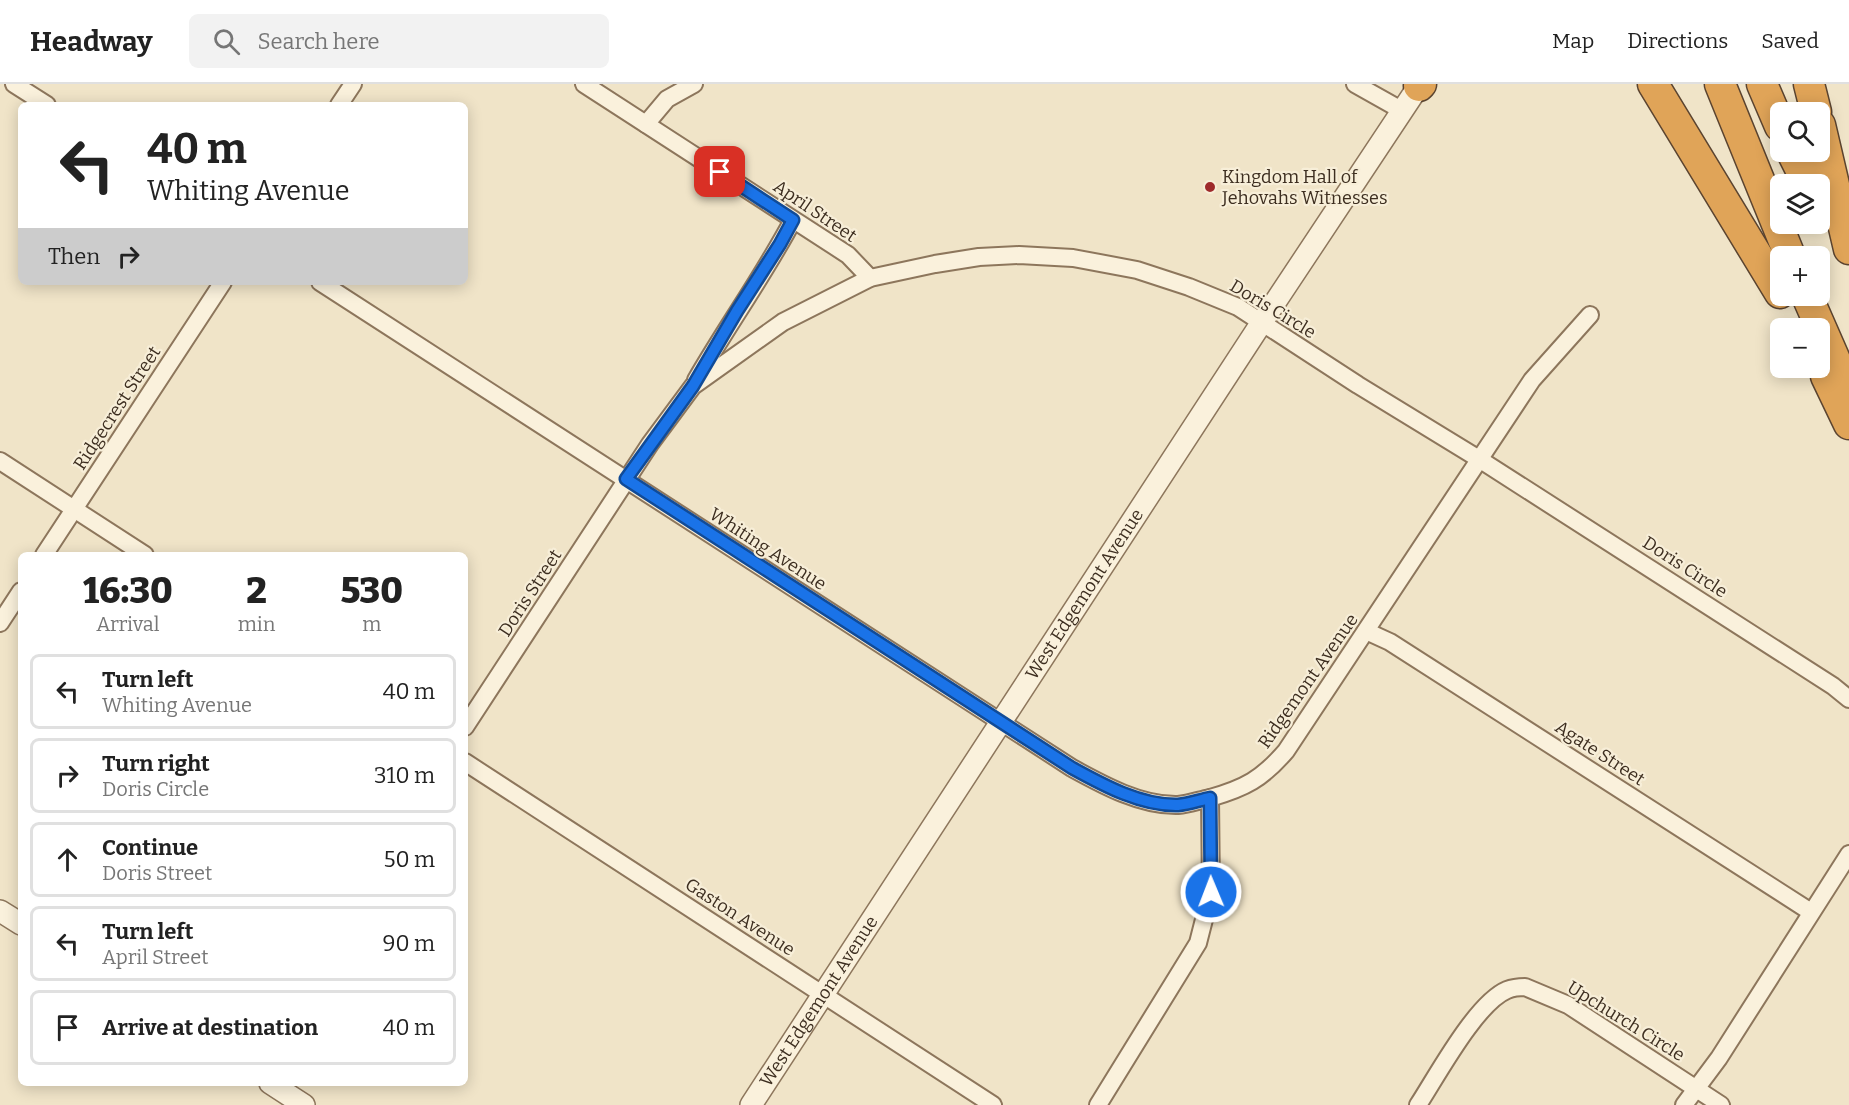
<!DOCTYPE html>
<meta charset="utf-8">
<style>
body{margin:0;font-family:Bitter,serif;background:#f2f2f2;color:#222;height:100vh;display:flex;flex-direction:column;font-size:22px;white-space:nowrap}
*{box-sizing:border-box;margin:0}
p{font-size:20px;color:#767676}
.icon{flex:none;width:33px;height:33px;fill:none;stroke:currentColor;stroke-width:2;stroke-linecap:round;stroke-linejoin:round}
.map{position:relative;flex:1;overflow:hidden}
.sheet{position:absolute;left:18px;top:468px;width:450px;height:534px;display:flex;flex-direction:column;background:#fff;border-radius:9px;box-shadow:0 3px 15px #0003}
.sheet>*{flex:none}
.guide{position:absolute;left:18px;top:18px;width:450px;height:183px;border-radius:9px;box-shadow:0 3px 15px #0003;background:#fff;color:#222;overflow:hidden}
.fabs{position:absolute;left:1770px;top:18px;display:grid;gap:12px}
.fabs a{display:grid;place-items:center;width:60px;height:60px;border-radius:9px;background:#fff;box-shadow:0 3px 15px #0003;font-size:30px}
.pin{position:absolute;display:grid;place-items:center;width:51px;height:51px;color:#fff;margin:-26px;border-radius:12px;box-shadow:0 3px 9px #0006}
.me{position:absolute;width:66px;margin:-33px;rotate:359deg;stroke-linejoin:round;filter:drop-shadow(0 0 4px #0008)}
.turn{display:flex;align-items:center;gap:21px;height:126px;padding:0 30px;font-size:27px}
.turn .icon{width:78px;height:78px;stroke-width:2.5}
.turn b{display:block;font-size:42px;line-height:51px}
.then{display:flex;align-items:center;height:57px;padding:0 30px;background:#0003;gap:12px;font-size:22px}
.eta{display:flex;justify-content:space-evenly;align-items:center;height:102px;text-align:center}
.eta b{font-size:36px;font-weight:800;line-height:42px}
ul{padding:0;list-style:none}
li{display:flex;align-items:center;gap:18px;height:75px;margin:0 12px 9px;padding:0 18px;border:3px solid #e0e0e0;border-radius:9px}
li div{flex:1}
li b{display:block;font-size:22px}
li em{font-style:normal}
header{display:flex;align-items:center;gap:36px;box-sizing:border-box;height:84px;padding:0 30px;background:#fff;border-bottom:2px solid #e0e0e0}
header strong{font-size:28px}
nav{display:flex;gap:33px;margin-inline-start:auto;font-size:21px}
.search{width:420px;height:54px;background:#f2f2f2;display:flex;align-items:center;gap:15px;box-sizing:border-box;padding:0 21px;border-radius:9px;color:#767676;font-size:22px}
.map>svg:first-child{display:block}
</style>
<header>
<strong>Headway</strong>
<div class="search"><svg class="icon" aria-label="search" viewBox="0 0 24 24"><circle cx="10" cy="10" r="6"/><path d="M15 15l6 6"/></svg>Search here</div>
<nav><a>Map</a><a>Directions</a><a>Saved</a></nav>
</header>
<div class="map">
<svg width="1849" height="1021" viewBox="0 0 1849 1021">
<rect width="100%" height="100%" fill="#f0e4c8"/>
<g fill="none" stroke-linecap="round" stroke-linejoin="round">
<g stroke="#8d765c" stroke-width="20">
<g id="minor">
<path d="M14,0L47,21"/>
<path d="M584,0L848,171L870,194"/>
<path d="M1355,0L1403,27"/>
<path d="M339,21L353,0"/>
<path d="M646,40L667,15L694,0"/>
<path d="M320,198L1072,684C1103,701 1141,722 1178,721C1189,720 1200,716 1210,714"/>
<path d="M696,296C727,242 764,191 793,136"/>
<path d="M0,377L145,471"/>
<path d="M44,471L223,198"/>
<path d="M0,539L21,507"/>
<path d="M1366,547L1390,558L1811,828"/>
<path d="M465,643L650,360L693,302L783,238L870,194L935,180L979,173L1019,171L1073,174L1137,186L1189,203L1238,223L1358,301L1479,375L1833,602L1849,615"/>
<path d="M465,678L993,1021"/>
<path d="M1098,1021L1198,859L1211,808L1210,714C1245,704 1262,695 1286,667L1532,296L1590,231"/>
<path d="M1418,1021C1437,992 1476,919 1507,906C1512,904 1519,903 1525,903L1568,921L1721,1021"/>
<path d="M1684,1021L1719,974L1849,770"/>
</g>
</g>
<g stroke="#8d765c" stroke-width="24">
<g id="tertiary">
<path d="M0,827L21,840"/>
<path d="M270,999L304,1021"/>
<path id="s1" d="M751,1021L1262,238L1420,0"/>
</g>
</g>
<g stroke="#5b4430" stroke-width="33">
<g id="motorway">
<path d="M1653,0L1780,209"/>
<path d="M1720,0L1790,172"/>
<path d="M1762,0L1780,42"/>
<path d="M1809,0L1816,28"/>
<path d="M1419,2L1421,0"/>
<path d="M1820,41L1849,165"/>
<path d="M1792,68L1808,100"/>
<path d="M1807,212L1849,308"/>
<path d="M1826,292L1849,340"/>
</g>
</g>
<use href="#minor" stroke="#faf1dc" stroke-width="16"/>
<use href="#tertiary" stroke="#faf1dc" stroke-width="21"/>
<use href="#motorway" stroke="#e0a458" stroke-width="30"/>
</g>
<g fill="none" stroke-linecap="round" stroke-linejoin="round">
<g stroke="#114b97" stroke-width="15">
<path id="route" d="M720,88L793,136L780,160L737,227L693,302L626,395L1072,684C1103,701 1141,722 1178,721C1189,720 1200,716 1210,714L1211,808"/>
</g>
<use href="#route" stroke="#1a73e8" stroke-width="10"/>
</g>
<circle fill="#9e2a2b" stroke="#f7eed8" stroke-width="2" cx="1210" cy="103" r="6"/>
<g text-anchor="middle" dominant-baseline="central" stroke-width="4.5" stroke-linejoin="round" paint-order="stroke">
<g font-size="18" fill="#3d2e20" stroke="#f7eed8" text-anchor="start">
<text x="1222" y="93">Kingdom Hall of<tspan x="1222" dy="21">Jehovahs Witnesses</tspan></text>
</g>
<g font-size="18" fill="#3d2e20" stroke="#f7eed8">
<text transform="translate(815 127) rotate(34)">April Street</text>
<text transform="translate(1273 225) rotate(31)">Doris Circle</text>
<text transform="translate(117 324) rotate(-57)">Ridgecrest Street</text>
<text transform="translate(768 465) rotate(33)">Whiting Avenue</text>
<text transform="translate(1685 483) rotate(33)">Doris Circle</text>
<text transform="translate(530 509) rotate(-57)">Doris Street</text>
<text stroke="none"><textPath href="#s1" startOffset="610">West Edgemont Avenue</textPath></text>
<text transform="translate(1308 597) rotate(-55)">Ridgemont Avenue</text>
<text transform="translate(1600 669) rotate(33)">Agate Street</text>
<text transform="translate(740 833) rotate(33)">Gaston Avenue</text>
<text stroke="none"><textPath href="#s1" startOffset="124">West Edgemont Avenue</textPath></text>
<text transform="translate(1626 937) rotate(32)">Upchurch Circle</text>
</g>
</g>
</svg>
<div class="fabs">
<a><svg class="icon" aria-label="search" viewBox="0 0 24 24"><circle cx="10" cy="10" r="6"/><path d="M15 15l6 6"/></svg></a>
<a><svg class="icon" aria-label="layers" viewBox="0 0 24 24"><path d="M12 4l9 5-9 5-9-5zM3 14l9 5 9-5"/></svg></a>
<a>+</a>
<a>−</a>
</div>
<div class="pin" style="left:720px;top:88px;background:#d93025"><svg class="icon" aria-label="arrive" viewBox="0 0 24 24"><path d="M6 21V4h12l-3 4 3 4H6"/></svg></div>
<svg class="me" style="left:1211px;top:808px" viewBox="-20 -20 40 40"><circle r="17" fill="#1a73e8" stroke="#fff" stroke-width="3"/><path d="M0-11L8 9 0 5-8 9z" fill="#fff"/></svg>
<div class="guide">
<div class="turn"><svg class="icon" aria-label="left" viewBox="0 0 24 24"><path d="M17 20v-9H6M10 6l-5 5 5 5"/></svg><div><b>40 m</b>Whiting Avenue</div></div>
<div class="then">Then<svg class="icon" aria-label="right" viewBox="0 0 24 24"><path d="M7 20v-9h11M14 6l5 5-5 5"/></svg></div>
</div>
<section class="sheet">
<div class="eta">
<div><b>16:30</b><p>Arrival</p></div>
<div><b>2</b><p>min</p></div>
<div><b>530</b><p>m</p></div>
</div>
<ul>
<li><svg class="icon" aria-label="left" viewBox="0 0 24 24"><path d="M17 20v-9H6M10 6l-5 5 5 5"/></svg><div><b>Turn left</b><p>Whiting Avenue</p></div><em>40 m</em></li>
<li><svg class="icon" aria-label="right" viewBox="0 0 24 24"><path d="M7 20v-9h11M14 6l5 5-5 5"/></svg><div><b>Turn right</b><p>Doris Circle</p></div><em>310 m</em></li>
<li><svg class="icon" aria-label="ahead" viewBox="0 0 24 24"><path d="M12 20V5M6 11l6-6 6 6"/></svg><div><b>Continue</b><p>Doris Street</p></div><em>50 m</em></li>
<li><svg class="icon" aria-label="left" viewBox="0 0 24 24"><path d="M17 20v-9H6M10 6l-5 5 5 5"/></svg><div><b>Turn left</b><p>April Street</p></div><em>90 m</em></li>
<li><svg class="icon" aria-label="arrive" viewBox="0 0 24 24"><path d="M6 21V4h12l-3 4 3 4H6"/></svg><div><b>Arrive at destination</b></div><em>40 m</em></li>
</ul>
</section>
</div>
